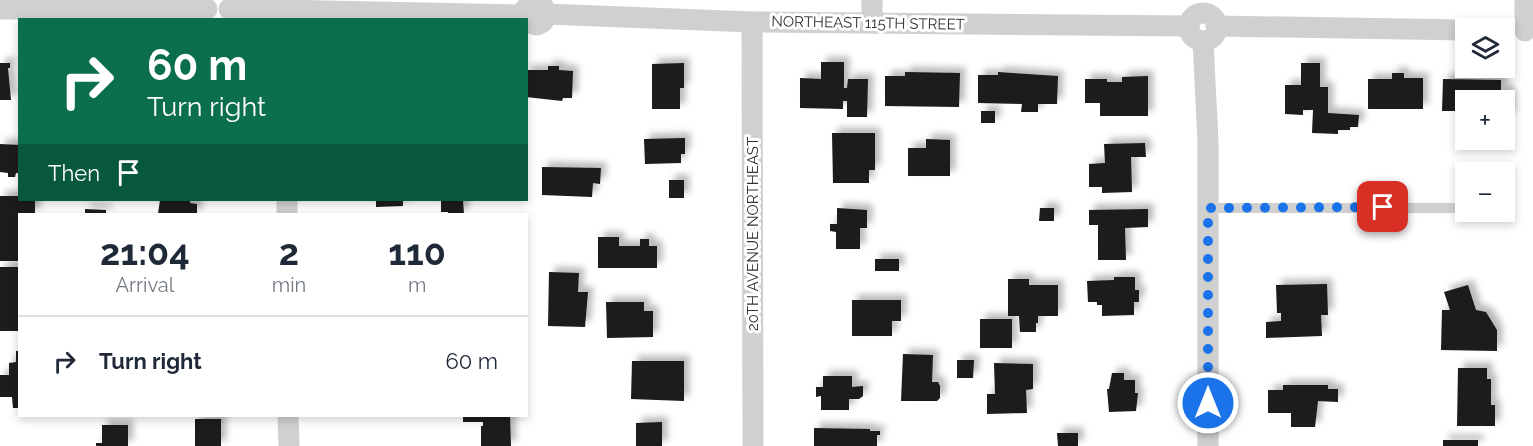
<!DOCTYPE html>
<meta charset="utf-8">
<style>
body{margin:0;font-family:Raleway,sans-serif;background:#f6f6f7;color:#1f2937;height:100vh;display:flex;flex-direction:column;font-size:22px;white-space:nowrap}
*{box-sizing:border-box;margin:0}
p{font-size:20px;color:#747a83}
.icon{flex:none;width:33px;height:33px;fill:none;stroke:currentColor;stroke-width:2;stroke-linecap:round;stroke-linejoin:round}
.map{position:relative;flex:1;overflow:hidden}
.details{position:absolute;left:18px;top:213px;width:510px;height:204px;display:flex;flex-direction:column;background:#fff;border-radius:0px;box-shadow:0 3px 9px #0003}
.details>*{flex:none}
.top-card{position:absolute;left:18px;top:18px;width:510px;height:183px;border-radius:0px;box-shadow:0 3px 9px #0003;background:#0b6e4f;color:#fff;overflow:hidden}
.buttons{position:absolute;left:1455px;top:18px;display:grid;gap:12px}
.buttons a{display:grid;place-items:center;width:60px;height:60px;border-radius:0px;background:#fff;box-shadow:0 3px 9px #0003;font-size:30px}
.pin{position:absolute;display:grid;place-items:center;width:51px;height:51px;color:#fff;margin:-26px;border-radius:12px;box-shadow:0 3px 9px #0006}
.me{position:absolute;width:66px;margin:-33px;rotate:0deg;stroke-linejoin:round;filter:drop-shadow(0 0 4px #0008)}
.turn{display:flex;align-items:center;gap:21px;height:126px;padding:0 30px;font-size:27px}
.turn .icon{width:78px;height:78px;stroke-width:2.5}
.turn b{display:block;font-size:42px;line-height:51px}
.then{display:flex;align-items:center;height:57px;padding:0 30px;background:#0003;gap:12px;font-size:22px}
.eta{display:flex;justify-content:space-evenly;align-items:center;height:102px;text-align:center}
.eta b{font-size:36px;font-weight:700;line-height:42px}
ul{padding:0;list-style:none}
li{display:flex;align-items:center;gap:18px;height:90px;padding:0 30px;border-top:2px solid #e0e1e3}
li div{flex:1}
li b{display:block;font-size:22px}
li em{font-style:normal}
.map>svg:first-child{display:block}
</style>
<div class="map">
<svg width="1533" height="446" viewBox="0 0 1533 446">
<defs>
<filter id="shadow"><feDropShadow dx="5.5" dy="-5.5" stdDeviation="3" flood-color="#0004"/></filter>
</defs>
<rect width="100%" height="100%" fill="#fff"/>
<g fill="#1a1a1a" filter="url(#shadow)">
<path d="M821,62H844V88H847L848,79H868L867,117H847V101H843V109L800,108V78L821,79Z"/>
<path d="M0,63H10V68H8L11,100H0Z"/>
<path d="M684,63V88H680V109H652V64Z"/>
<path d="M1301,63H1320V87H1328V113L1359,115L1358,127H1350V130H1338V134L1312,133L1313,110H1303V115L1285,114V85H1301Z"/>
<path d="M548,66H559V70L573,71L572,98H563L562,101L526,97V70H548Z"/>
<path d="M905,72L960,73L959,107L885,106V76H905Z"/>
<path d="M998,72L1058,76L1057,104H1038V112H1021L1022,104L978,103V75H998Z"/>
<path d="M1392,73H1404V78H1423V109H1368V79H1392Z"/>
<path d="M1148,76V116H1100V103H1085V79H1107V82H1122V77Z"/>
<path d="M1443,79L1501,80V90H1508L1510,93V117L1504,119V100H1466V111H1442Z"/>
<rect x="981" y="111" width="14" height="12"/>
<path d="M832,133H875V170H869V183H833Z"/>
<path d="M685,138V154H681V163L645,164L644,139Z"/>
<path d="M926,139L950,140V176H908V148H926Z"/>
<path d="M1145,143L1146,157H1131L1132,192L1102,193V187H1089V164L1105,163L1104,144Z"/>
<path d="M0,144L20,145V173H16L15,177H8V173L0,172Z"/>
<path d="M542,167L601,168L600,184L593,183L592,197L542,195Z"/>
<rect x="669" y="180" width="15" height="18"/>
<path d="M0,196H20V200H35V214H20V261H0Z"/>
<path d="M160,200H190V203L197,204V214H158Z"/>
<path d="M376,200H403V206L376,207Z"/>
<path d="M441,200H463L464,214H448V212H441Z"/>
<path d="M837,208L867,210V228H860V249H836V232L830,231V224H837Z"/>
<path d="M1040,208H1054V221H1039Z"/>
<path d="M85,209L106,210V214H85Z"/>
<path d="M1148,209V227L1125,228L1126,260H1098V225H1089V210Z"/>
<path d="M598,237H619V246H640V239H649V246H657V268H598Z"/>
<rect x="875" y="259" width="24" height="12"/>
<rect x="0" y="267" width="20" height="64"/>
<path d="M549,272L579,273L578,292H588L585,327L548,326Z"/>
<path d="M1114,277H1135V290H1139V302H1134V315L1102,316V305H1097V302H1088L1087,281L1114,280Z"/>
<path d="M1008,279H1029V285H1058V316H1038V323H1036V332H1020L1019,316H1008Z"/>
<path d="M1327,284L1328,315H1321L1322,336L1266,338V322L1281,321V313H1277L1276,285Z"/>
<path d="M1468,285L1476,310L1486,312L1497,330V351L1441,350L1442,310H1450L1444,292Z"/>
<path d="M852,300H901V321H892V336H852Z"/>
<path d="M606,302H644V311H653V337L607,338Z"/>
<rect x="980" y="319" width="32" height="29"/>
<path d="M16,351H20V408H13L12,397H0V375H9V363L16,362Z"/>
<path d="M903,354L933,355L932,382H938L940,386V398L937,401H901Z"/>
<path d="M957,360H974L973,378H957Z"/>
<path d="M632,361H684V401L631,399Z"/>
<path d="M994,363L1033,364V389L1026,390L1027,413L987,414V394H995Z"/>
<path d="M1458,368H1487V379H1491V405H1495V426H1457Z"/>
<path d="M1112,373H1124V380H1135V393H1138L1136,411L1109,412L1107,389H1109Z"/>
<path d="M823,376H852V387L863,386V396L859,399H849V410H821V396L816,397V387H823Z"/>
<path d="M1283,385H1328V389H1338V402L1318,401L1315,427H1291V413H1268V390H1283Z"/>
<path d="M463,416H510L511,446H481V426H483V422H463Z"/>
<rect x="195" y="419" width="26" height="27"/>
<path d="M662,422V446H636V423Z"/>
<path d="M102,425H128V446H96V443H102Z"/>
<path d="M814,428L870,429V431H880V435H877V446H814Z"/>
<path d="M1057,433H1078V446H1058Z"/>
<rect x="1443" y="440" width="35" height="6"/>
</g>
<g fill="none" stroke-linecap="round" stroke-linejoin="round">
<g stroke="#d0d0d0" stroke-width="10">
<path d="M1208,208H1466"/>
<path d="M1504,208H1510"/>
</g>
<g stroke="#d0d0d0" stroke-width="21">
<path d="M872,0V23"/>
<path d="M1525,0V31"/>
<path d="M0,9H207"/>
<path d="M229,9L523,15"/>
<circle cx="1203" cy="27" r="14"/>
<path d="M546,14L752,22L1189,26"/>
<path d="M525,20L523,12L530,3C539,1 545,6 546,14L543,22L537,25L526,22"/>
<path d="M752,22L753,446"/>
<path d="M1216,26L1466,30"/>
<path d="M1203,41L1208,141V446"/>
<path d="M287,200V214"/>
<path d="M288,416L289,446"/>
</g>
</g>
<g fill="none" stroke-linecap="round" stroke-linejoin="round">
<path stroke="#1a73e8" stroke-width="10" stroke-dasharray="0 18" d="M1208,403V208L1383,207"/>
</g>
<g text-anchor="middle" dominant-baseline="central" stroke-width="6" stroke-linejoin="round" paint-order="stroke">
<g font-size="15" fill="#333" stroke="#fff">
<text transform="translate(868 23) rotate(1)">NORTHEAST 115TH STREET</text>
<text transform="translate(753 234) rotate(-90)">20TH AVENUE NORTHEAST</text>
</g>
</g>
</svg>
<div class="buttons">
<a><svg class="icon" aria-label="layers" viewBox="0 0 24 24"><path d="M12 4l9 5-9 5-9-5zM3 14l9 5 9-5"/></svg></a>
<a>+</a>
<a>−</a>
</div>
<div class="pin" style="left:1383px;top:207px;background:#d93025"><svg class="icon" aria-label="arrive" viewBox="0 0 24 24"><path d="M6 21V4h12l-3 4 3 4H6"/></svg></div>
<svg class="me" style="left:1208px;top:403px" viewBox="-20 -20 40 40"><circle r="17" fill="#1a73e8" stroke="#fff" stroke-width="3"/><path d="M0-11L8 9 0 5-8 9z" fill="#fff"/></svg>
<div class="top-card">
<div class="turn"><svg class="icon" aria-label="right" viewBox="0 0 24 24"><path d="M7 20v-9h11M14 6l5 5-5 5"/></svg><div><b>60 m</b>Turn right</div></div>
<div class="then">Then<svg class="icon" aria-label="arrive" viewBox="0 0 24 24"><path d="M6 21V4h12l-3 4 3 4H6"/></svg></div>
</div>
<section class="details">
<div class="eta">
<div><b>21:04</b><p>Arrival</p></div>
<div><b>2</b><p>min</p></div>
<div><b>110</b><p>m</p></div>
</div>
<ul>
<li><svg class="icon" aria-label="right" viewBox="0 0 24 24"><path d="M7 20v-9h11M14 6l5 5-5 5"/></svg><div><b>Turn right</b></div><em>60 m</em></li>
</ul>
</section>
</div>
